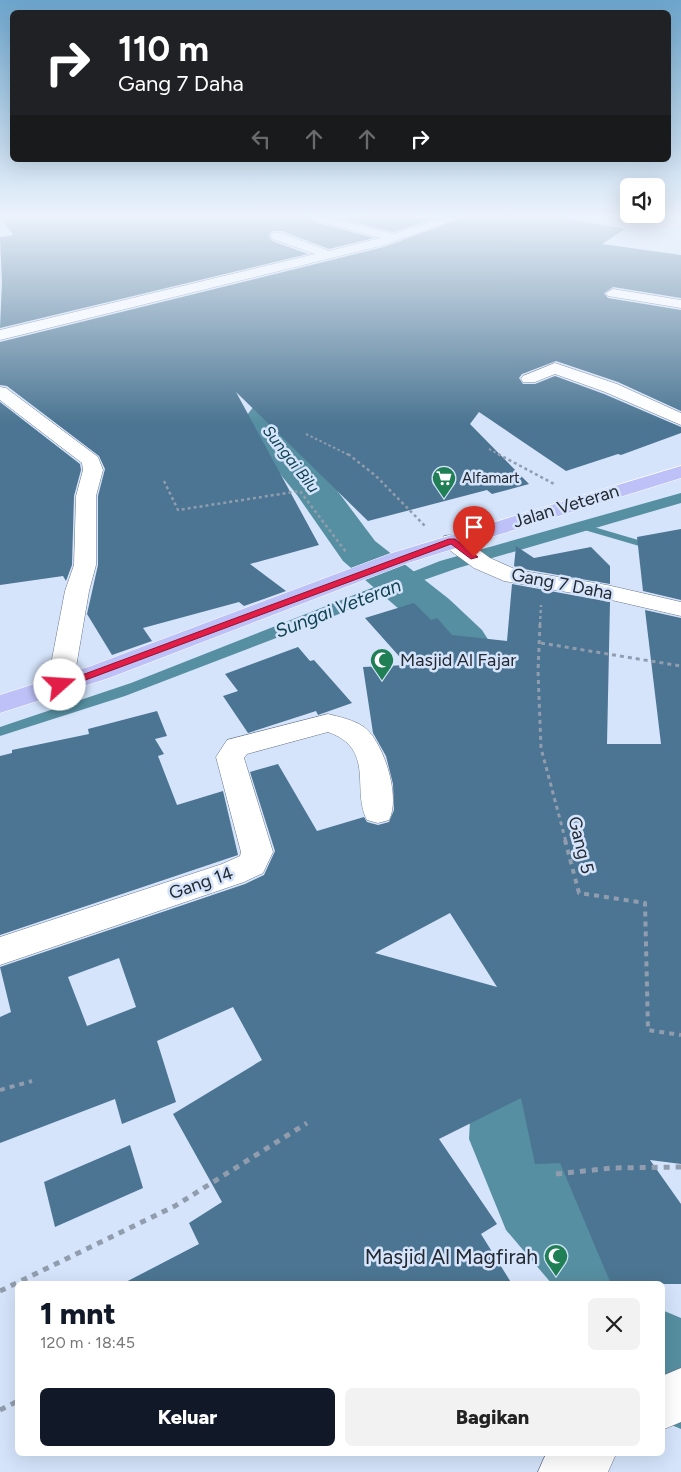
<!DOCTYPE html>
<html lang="id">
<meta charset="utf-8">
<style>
body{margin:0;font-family:Figtree,sans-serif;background:#f2f2f2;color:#222;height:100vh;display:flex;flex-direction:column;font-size:19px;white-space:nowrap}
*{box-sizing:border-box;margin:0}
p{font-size:16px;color:#767676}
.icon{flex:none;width:28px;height:28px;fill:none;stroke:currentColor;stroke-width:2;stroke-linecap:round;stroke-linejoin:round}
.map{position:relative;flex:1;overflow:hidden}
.details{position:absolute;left:15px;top:1281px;width:650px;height:175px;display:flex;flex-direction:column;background:#fff;border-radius:8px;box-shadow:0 5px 20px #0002}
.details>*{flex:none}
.banner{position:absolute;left:10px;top:10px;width:661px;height:152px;border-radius:8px;box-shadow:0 5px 20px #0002;background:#202124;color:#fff;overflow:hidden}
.tools{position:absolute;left:620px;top:178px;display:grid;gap:10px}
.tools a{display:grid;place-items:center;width:45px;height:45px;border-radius:8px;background:#fff;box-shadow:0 5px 20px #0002;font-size:25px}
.pin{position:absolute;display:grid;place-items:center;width:42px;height:42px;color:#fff;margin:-51px -21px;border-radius:50% 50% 50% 0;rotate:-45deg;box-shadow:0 0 5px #0007}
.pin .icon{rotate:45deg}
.me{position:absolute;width:55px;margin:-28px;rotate:71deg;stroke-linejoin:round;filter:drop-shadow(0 0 4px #0008)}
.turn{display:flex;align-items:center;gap:18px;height:105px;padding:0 25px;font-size:22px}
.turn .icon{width:65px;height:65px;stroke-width:2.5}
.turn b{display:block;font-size:35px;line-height:42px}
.lanes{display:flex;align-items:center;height:48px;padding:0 25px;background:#0003;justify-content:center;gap:25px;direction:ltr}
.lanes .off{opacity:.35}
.round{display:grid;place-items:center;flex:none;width:52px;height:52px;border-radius:8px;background:#f2f2f2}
.summary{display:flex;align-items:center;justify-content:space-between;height:85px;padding:0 25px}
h1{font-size:30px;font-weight:800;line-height:38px;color:#111827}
.button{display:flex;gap:10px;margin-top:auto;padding:10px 25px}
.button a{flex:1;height:58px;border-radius:8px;background:#111827;color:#fff;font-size:20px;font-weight:800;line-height:58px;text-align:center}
.button a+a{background:#f2f2f2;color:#222}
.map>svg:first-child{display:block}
</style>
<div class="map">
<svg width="681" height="1472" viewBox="0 0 681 1472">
<rect width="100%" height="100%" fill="#d5e4fb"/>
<path fill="#568fa1" d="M681,493V503L458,568L384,594L339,614L125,696L0,736V727L131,683L440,561Z"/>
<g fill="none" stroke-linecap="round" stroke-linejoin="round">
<path fill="#568fa1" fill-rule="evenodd" d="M581,525H587L652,544L653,546L649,548H646L581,529Z"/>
<g fill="#568fa1" fill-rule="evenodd">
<path d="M329,366L341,370L347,377C332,399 296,392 280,424L327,477L375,541L449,599L482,630L489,641L490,660L477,687L480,711L471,724L451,730L431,724C407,686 435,680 437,644L413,621L343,561L297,495L241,425C262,388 289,376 329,366Z"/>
<path d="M524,987L551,997L563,1022L553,1065L555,1135L570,1166L615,1214L638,1250L651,1284H552L506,1230L469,1139L473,1065L485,1022L497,997Z"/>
<path d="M662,1310L681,1318V1429L662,1421Z"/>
</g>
</g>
<g fill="#4b7592" fill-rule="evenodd">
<path d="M0,218H310L314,222L374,238L329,249L282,231H273L269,235L272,241L308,254L0,328L2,282L0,237L13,235Z"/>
<path d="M338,218H437L393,232Z"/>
<path d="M462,218H563L625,229L602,244L681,255V298L613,287L604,293L608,298L681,310V411L618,382L556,361L522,374L519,378L523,384H535L555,376L604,394L681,427V433L621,455L618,454L566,471L479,412L470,424L529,484L492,494L487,490L368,521L236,392L319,545L250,564L286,591L244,606L239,602L143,628L152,641L112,655L87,614L98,565V496L105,469L99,456L7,386L0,385V342L384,247Z"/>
<path d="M0,402L80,464L81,470L74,496L72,565L66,581L63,576L0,585Z"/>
<path d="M681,529V600L643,591L637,537Z"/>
<path d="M516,546L534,558L591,547L610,566V584L518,568L514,566Z"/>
<path d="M512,584L610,602L607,744H661L645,610L681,618V1164L650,1160L681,1204V1284H611L560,1163L535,1164L521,1098L439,1139L497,1224L481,1234L512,1284H122L199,1244L189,1223L222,1202L173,1114L262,1060L233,1007L157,1041L176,1102L122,1124L115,1099L0,1143V1017L11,1012L0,967L245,884L264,875L275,851L250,772L278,764L317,831L364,817L367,822L378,825L389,822L394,810L393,784L386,756L373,733L363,667L407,665L365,618L414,603L431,620L437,618L452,635L507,641ZM450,913L497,987L375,953ZM119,958L136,1007L87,1026L68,977Z"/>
<path d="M298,647L310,661L314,660L352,703L318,715L316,711L248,733L223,696L238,691L225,674Z"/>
<path d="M157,711L167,736L155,739L164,754L158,756L177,805L223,791L238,855L0,935V756L12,753V750L89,734L88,729Z"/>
<path d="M130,1145L143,1188L55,1227L44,1182Z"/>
</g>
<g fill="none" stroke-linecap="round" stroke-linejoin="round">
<g stroke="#69768b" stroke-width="1">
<g id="minor">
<path d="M312,218H331L393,234L443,218H460L384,245L0,340V330L315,254L273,239L271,236L273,233H281L329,251L381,238L314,220Z"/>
<path d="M613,289L681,300V308L608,296L606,293Z"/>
<path d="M555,363L617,384L681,413V425L605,392L555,374L535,382H523L521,379L523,376Z"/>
<path d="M0,387L6,388L98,457L103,470L96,496V565L89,591L73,685L69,691L60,693L51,691L47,685L65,591L74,565L76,496L83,470L82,463L0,400Z"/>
<path d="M452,535L460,536L490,558L517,570L607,585L681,602V616L607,599L504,581L474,568L444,546L441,541L444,536Z"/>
<path d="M328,714C340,717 354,720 364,727C384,742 401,798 389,820L378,823L367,820C351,790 376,749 328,732L247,754L244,758L273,852L263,873L244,882L0,965V937L222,864L240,856L241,852L216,757L227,740Z"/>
<path d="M681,1368V1422L662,1430V1376Z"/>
<path d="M546,1454H616L608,1472H538Z"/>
</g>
</g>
<g stroke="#fff" stroke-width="1">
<path id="major" d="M681,466V478L408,563L109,678L0,713V695L91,666L392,553Z"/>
</g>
<g stroke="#919dae" stroke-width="2" stroke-dasharray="2.5 2.5" stroke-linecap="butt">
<path d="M306,434L349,455"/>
<path d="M489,449L500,455"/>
</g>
<g stroke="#919dae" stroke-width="2.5" stroke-dasharray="3 3" stroke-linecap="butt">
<path d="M348,454L376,476L425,526"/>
<path d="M498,454L556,485"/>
<path d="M164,481L178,510L300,491L346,552"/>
<path d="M540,625L541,605"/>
</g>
<g stroke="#919dae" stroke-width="3" stroke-dasharray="4 4" stroke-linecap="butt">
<path d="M540,624L538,671L541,748L566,842"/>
<path d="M541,643L681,666"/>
</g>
<g stroke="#919dae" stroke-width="4" stroke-dasharray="5 5" stroke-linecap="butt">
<path d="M565,840L579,893L645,903L648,1030L681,1035"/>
<path d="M0,1090L32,1081"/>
</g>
<g stroke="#919dae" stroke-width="5" stroke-dasharray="6 6" stroke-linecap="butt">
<path d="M556,1174L612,1168L681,1167"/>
<path d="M0,1291L175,1206L307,1123"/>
<path d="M0,1410L18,1401"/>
</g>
<use href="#minor" fill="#fff" fill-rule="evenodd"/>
<use href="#major" fill="#bec1f7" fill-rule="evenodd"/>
</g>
<linearGradient id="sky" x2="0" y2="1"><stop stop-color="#6da5cc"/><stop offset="0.51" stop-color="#ecf3fd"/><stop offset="1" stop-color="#ecf3fd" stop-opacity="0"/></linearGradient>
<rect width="681" height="424" fill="url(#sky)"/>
<path fill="#e11d48" stroke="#92132f" d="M449,539H455L478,557L471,559L451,544L64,688L60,689L55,685Z"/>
<defs>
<g id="supermarket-pin" transform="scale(1.25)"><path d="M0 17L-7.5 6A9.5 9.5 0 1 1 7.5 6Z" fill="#217f56" stroke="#d5e4fb"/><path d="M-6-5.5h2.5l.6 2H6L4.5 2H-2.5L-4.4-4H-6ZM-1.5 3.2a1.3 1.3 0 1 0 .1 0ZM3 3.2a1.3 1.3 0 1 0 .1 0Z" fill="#fff"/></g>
<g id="mosque-pin" transform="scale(1.25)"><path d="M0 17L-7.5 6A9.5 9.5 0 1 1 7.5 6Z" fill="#217f56" stroke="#d5e4fb"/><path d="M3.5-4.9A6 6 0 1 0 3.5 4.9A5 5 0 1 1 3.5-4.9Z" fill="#fff"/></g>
</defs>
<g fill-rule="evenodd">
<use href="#supermarket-pin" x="444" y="478"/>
<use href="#mosque-pin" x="382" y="660"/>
<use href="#mosque-pin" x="556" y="1256"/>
</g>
<g text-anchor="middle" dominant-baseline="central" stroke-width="5" stroke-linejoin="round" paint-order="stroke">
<g font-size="15" fill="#232931" stroke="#d5e4fb" text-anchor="start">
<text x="462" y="478">Alfamart</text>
</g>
<g font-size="16" font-style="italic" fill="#0d4250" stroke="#d5e4fb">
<text transform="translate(291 459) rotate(52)">Sungai Bilu</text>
</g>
<g font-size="18" fill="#232931" stroke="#d5e4fb">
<text transform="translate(566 506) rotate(-17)">Jalan Veteran</text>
<text transform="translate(562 584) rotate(11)">Gang 7 Daha</text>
<text transform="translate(581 845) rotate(76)">Gang 5</text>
<text transform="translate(201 883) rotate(-19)">Gang 14</text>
</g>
<g font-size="18" fill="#232931" stroke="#d5e4fb" text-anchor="start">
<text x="400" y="660">Masjid Al Fajar</text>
</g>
<g font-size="19" font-style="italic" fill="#0d4250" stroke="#d5e4fb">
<text transform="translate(338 608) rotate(-21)">Sungai Veteran</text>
</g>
<g font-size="21" fill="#232931" stroke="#d5e4fb" text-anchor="end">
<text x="538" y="1256">Masjid Al Magfirah</text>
</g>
</g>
</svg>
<div class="tools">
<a><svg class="icon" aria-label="sound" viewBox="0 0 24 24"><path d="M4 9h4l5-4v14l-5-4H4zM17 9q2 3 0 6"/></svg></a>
</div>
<div class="pin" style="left:474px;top:557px;background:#d93025"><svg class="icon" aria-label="arrive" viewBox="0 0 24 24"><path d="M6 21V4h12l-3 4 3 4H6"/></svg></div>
<svg class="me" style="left:60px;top:685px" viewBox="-20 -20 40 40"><circle r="19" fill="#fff"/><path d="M0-13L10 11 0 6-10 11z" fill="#e11d48"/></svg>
<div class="banner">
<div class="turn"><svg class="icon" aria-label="right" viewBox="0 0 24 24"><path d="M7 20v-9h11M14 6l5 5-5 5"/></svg><div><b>110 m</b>Gang 7 Daha</div></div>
<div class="lanes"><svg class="icon off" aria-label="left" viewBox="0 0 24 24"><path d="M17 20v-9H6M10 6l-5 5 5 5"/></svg><svg class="icon off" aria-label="ahead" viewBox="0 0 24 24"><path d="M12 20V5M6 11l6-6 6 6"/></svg><svg class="icon off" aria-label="ahead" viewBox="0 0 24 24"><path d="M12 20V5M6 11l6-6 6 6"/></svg><svg class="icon" aria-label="right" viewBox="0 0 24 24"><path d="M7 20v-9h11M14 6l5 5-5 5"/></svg></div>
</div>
<section class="details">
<div class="summary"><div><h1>1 mnt</h1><p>120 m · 18:45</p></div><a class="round"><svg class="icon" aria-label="close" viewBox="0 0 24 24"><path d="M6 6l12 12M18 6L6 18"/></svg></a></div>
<div class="button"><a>Keluar</a><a>Bagikan</a></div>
</section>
</div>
